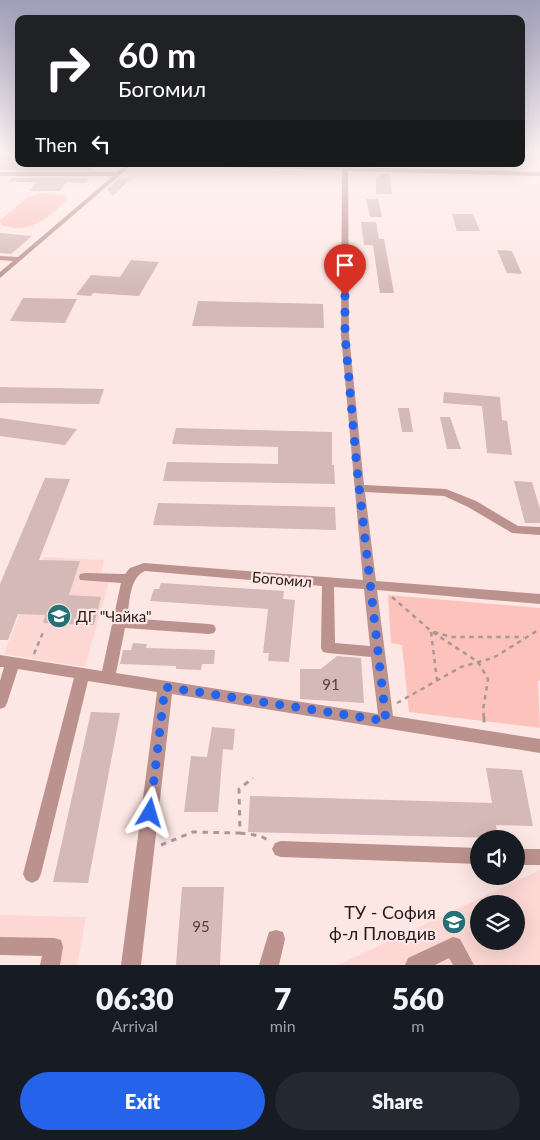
<!DOCTYPE html>
<meta charset="utf-8">
<style>
body{margin:0;font-family:Lato,sans-serif;background:#242831;color:#f1f3f6;height:100vh;display:flex;flex-direction:column;font-size:19px;white-space:nowrap}
*{box-sizing:border-box;margin:0}
p{font-size:16px;color:#9ea1a6}
.icon{flex:none;width:28px;height:28px;fill:none;stroke:currentColor;stroke-width:2;stroke-linecap:round;stroke-linejoin:round}
.map{position:relative;height:965px;overflow:hidden}
.side{display:flex;flex-direction:column;background:#171b24;flex:1}
.side>*{flex:none}
.top-card{position:absolute;left:15px;top:15px;width:510px;height:152px;border-radius:10px;box-shadow:0 5px 20px #0002;background:#202124;color:#fff;overflow:hidden}
.tools{position:absolute;left:470px;top:830px;display:grid;gap:10px}
.tools a{display:grid;place-items:center;width:55px;height:55px;border-radius:50%;background:#171b24;box-shadow:0 5px 20px #0002;font-size:25px}
.pin{position:absolute;display:grid;place-items:center;width:42px;height:42px;color:#fff;margin:-51px -21px;border-radius:50% 50% 50% 0;rotate:-45deg;box-shadow:0 0 5px #0007}
.pin .icon{rotate:45deg}
.me{position:absolute;width:55px;margin:-28px;rotate:7deg;stroke-linejoin:round;filter:drop-shadow(0 0 4px #0008)}
.turn{display:flex;align-items:center;gap:18px;height:105px;padding:0 20px;font-size:22px}
.turn .icon{width:65px;height:65px;stroke-width:2.5}
.turn b{display:block;font-size:35px;line-height:42px}
.then{display:flex;align-items:center;height:48px;padding:0 20px;background:#0003;gap:10px;font-size:19px}
.eta{display:flex;justify-content:space-evenly;align-items:center;height:85px;text-align:center}
.eta b{font-size:30px;font-weight:800;line-height:35px}
.cta{display:flex;gap:10px;margin-top:auto;padding:10px 20px}
.cta a{flex:1;height:58px;border-radius:30px;background:#2563eb;color:#fff;font-size:20px;font-weight:800;line-height:58px;text-align:center}
.cta a+a{background:#242831;color:#f1f3f6}
.map>svg:first-child{display:block}
</style>
<div class="map">
<svg width="540" height="965" viewBox="0 0 540 965">
<rect width="100%" height="100%" fill="#fde7e4"/>
<g fill="#fcd7d3" fill-rule="evenodd">
<path d="M43,557L104,560L101,574H111L85,667L4,654Z"/>
<path d="M540,870V965H338ZM479,904H516V941H479Z"/>
<path d="M0,915L86,917L77,965H56L61,940L0,939Z"/>
</g>
<g fill="#fcc2bb">
<path d="M43,193L65,195L67,200C45,219 32,235 1,225L0,220L28,197Z"/>
<path d="M388,595L540,608V681H538L540,728L409,712L402,645L391,643Z"/>
</g>
<g fill="#d4b9b6">
<path d="M0,156H19V169L23,164H95L92,170H0Z"/>
<path d="M381,174H390L392,194H376V177H381Z"/>
<path d="M11,178H89L86,183L66,182L60,191H30L36,182H8Z"/>
<path d="M119,179H130L113,196L107,189Z"/>
<path d="M366,199H378L382,217H370Z"/>
<path d="M452,214H473L480,231H457Z"/>
<path d="M361,222H376L379,239H384L394,293H380L373,245H364Z"/>
<path d="M0,233L32,236L11,254L0,253Z"/>
<path d="M497,250L512,251L522,274L507,273Z"/>
<path d="M131,260L159,262L139,296L93,293L91,296L76,295L91,275L120,277Z"/>
<path d="M23,298L77,299L65,323L10,321Z"/>
<path d="M198,301L323,304L324,328L192,326Z"/>
<path d="M0,387L104,389L99,404L0,403Z"/>
<path d="M444,392L500,397L502,420L507,421L512,455L487,453L482,406L443,403Z"/>
<path d="M398,408H409L413,432H402Z"/>
<path d="M440,417H450L461,449H447Z"/>
<path d="M0,418L77,429L65,445L0,436Z"/>
<path d="M176,428L332,432V465H334L335,484L163,481L167,462L278,464V447L172,444Z"/>
<path d="M45,478L70,479L39,560L80,561L69,595L101,597L94,625L43,623L45,615L18,614L8,640H0V584Z"/>
<path d="M514,481L532,482L540,509V523H525Z"/>
<path d="M158,503L335,507L336,530L153,525Z"/>
<path d="M161,583L284,591L283,599L295,600L289,662L268,661L269,653H263L268,609L150,601L154,589H159Z"/>
<path d="M133,643L147,644L146,648L215,650L214,664H202L201,670L176,669V666L120,664L123,650H131Z"/>
<path d="M337,656L361,658L364,703L300,699V669H321Z"/>
<path d="M91,712L120,713L88,883L53,882Z"/>
<path d="M212,727L235,729L233,750L223,749L218,812H184L191,756L207,757Z"/>
<path d="M486,768L522,770L533,826L496,825L498,838L248,832L250,796L492,803Z"/>
<path d="M182,887H224L220,965H176Z"/>
</g>
<g fill="none" stroke-linecap="round" stroke-linejoin="round">
<g stroke="#a99895" stroke-width="2.5" stroke-dasharray="4.5 4.5" stroke-linecap="butt">
<path d="M392,597L431,631L478,662L488,679L483,710L484,718"/>
<path d="M431,632L437,680"/>
<path d="M434,632L451,637H524"/>
<path d="M34,654L44,630"/>
<path d="M397,703L461,667L493,658L540,629"/>
</g>
<g stroke="#a99895" stroke-width="3" stroke-dasharray="5.5 5.5" stroke-linecap="butt">
<path d="M484,717V724"/>
<path d="M240,833L261,836L269,841"/>
<path d="M161,845L193,832L240,833L239,789L253,778"/>
</g>
<g fill="#bb928e" fill-rule="evenodd">
<path d="M127,164H133L0,278V272L13,261L0,260V256L18,257L113,176H0V172H117Z"/>
<path d="M170,164H230L540,172V176L348,171L349,335L364,485L446,489L476,501L518,526L540,527V535L512,533L468,507L444,496L365,492L376,581L540,594V604L377,590L393,716L540,739V753L172,694L141,965H121L157,692L88,681L41,874L38,880L32,883L26,880L23,874L74,678L18,669L7,703L5,707L0,709V681L4,667H0V655L102,671L121,583L80,580L79,577L80,574L85,573L125,574L130,568L144,563L363,580L341,335L342,170L173,166ZM145,571L322,586L321,648L323,652L328,653L371,657L378,714L116,673L125,628L209,634L214,633L216,629L214,625L209,624L127,618C130,602 129,578 145,571ZM334,587L364,589L370,646L335,643Z"/>
<path d="M281,841L479,848V864L281,857L275,855L272,849L275,843Z"/>
<rect x="516" y="849" width="24" height="16"/>
<path d="M276,930L283,932L285,939L279,965H259L269,932Z"/>
<path d="M0,937L54,938L61,940L63,947L60,965H40L42,956L0,955Z"/>
<path d="M453,937L460,939L474,965H453L449,958L435,965H405L408,958Z"/>
</g>
</g>
<linearGradient id="sky" x2="0" y2="1"><stop stop-color="#a09eba"/><stop offset="0.53" stop-color="#fef4f3"/><stop offset="1" stop-color="#fef4f3" stop-opacity="0"/></linearGradient>
<rect width="540" height="290" fill="url(#sky)"/>
<g fill="none" stroke-linecap="round" stroke-linejoin="round">
<path stroke="#2563eb" stroke-width="9" stroke-dasharray="0 16.2" d="M150,813L165,687L386,721L357,469L345,335V295"/>
</g>
<defs>
<g id="school-disc" transform="scale(1.25)"><circle r="9.5" fill="#267078" stroke="#fde7e4"/><path d="M0-5L7-2L0 1L-7-2ZM-4 1L0 2.5L4 1V4Q0 6-4 4Z" fill="#fff"/></g>
<g id="university-disc" transform="scale(1.25)"><circle r="9.5" fill="#267078" stroke="#fde7e4"/><path d="M0-5L7-2L0 1L-7-2ZM-4 1L0 2.5L4 1V4Q0 6-4 4Z" fill="#fff"/></g>
</defs>
<g fill-rule="evenodd">
<use href="#school-disc" x="59" y="616"/>
<use href="#university-disc" x="454" y="922"/>
</g>
<g text-anchor="middle" dominant-baseline="central" stroke-width="4.5" stroke-linejoin="round" paint-order="stroke">
<g font-size="15" fill="#251b1a" stroke="#fde7e4">
<text transform="translate(282 579) rotate(5)">Богомил</text>
</g>
<g font-size="15" fill="#251b1a" stroke="#fde7e4" text-anchor="start">
<text x="76" y="616">ДГ "Чайка"</text>
</g>
<g font-size="15" fill="#514241">
<text x="331" y="684">91</text>
<text x="201" y="926">95</text>
</g>
<g font-size="18" fill="#251b1a" stroke="#fde7e4" text-anchor="end">
<text x="436" y="912">ТУ - София<tspan x="436" dy="21">ф-л Пловдив</tspan></text>
</g>
</g>
</svg>
<div class="tools">
<a><svg class="icon" aria-label="sound" viewBox="0 0 24 24"><path d="M4 9h4l5-4v14l-5-4H4zM17 9q2 3 0 6"/></svg></a>
<a><svg class="icon" aria-label="layers" viewBox="0 0 24 24"><path d="M12 4l9 5-9 5-9-5zM3 14l9 5 9-5"/></svg></a>
</div>
<div class="pin" style="left:345px;top:295px;background:#d93025"><svg class="icon" aria-label="arrive" viewBox="0 0 24 24"><path d="M6 21V4h12l-3 4 3 4H6"/></svg></div>
<svg class="me" style="left:150px;top:813px" viewBox="-20 -20 40 40"><path d="M0-17L14 15 0 8-14 15z" fill="#2563eb" stroke="#fff" stroke-width="4"/></svg>
<div class="top-card">
<div class="turn"><svg class="icon" aria-label="right" viewBox="0 0 24 24"><path d="M7 20v-9h11M14 6l5 5-5 5"/></svg><div><b>60 m</b>Богомил</div></div>
<div class="then">Then<svg class="icon" aria-label="left" viewBox="0 0 24 24"><path d="M17 20v-9H6M10 6l-5 5 5 5"/></svg></div>
</div>
</div>
<section class="side">
<div class="eta">
<div><b>06:30</b><p>Arrival</p></div>
<div><b>7</b><p>min</p></div>
<div><b>560</b><p>m</p></div>
</div>
<div class="cta"><a>Exit</a><a>Share</a></div>
</section>
